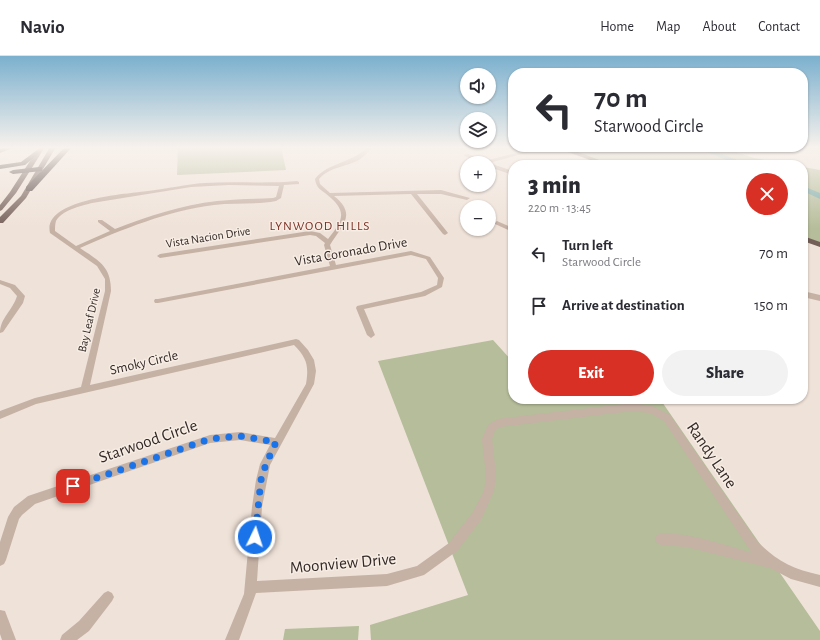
<!DOCTYPE html>
<meta charset="utf-8">
<style>
body{margin:0;font-family:"Alegreya Sans",sans-serif;background:#f2f2f3;color:#2b2b33;height:100vh;display:flex;flex-direction:column;font-size:15px;white-space:nowrap}
*{box-sizing:border-box;margin:0}
p{font-size:13px;color:#7c7c81}
.icon{flex:none;width:22px;height:22px;fill:none;stroke:currentColor;stroke-width:2;stroke-linecap:round;stroke-linejoin:round}
.map{position:relative;flex:1;overflow:hidden}
.panel{position:absolute;left:508px;top:104px;width:300px;height:244px;display:flex;flex-direction:column;background:#fff;border-radius:16px;box-shadow:0 1px 3px #0004}
.panel>*{flex:none}
.top-card{position:absolute;left:508px;top:12px;width:300px;height:84px;border-radius:16px;box-shadow:0 1px 3px #0004;background:#fff;color:#2b2b33;overflow:hidden}
.tools{position:absolute;left:460px;top:12px;display:grid;gap:8px}
.tools a{display:grid;place-items:center;width:36px;height:36px;border-radius:50%;background:#fff;box-shadow:0 1px 3px #0004;font-size:20px}
.pin{position:absolute;display:grid;place-items:center;width:34px;height:34px;color:#fff;margin:-17px;border-radius:8px;box-shadow:0 2px 6px #0006}
.me{position:absolute;width:44px;margin:-22px;rotate:4deg;stroke-linejoin:round;filter:drop-shadow(0 0 3px #0008)}
.turn{display:flex;align-items:center;gap:14px;height:84px;padding:0 20px;font-size:18px}
.turn .icon{width:52px;height:52px;stroke-width:2.5}
.turn b{display:block;font-size:28px;line-height:34px}
.round{display:grid;place-items:center;flex:none;width:42px;height:42px;border-radius:21px;background:#f2f2f3}
.head{display:flex;align-items:center;justify-content:space-between;height:68px;padding:0 20px}
h1{font-size:24px;font-weight:800;line-height:30px}
.primary-button{display:flex;gap:8px;margin-top:auto;padding:8px 20px}
.primary-button a{flex:1;height:46px;border-radius:24px;background:#d93025;color:#fff;font-size:16px;font-weight:800;line-height:46px;text-align:center}
.primary-button a+a{background:#f2f2f3;color:#2b2b33}
ul{padding:0;list-style:none}
li{display:flex;align-items:center;gap:12px;height:52px;padding:0 20px}
li div{flex:1}
li b{display:block;font-size:15px}
li em{font-style:normal}
header{display:flex;align-items:center;gap:24px;box-sizing:border-box;height:56px;padding:0 20px;background:#fff;border-bottom:1px solid #e1e1e2}
header strong{font-size:19px}
nav{display:flex;gap:22px;margin-inline-start:auto;font-size:14px}
.map>svg:first-child{display:block}
</style>
<header>
<strong>Navio</strong>
<nav><a>Home</a><a>Map</a><a>About</a><a>Contact</a></nav>
</header>
<div class="map">
<svg width="820" height="584" viewBox="0 0 820 584">
<rect width="100%" height="100%" fill="#efe2d8"/>
<g fill="#b5bd9a">
<path d="M178,91H281L286,114L177,119Z"/>
<path d="M553,91H719L754,102L792,109H603Z"/>
<path d="M803,111L820,114V189L803,182Z"/>
<path d="M493,284L513,306V343H660L820,575V584H371L370,569L468,539L378,305Z"/>
<path d="M359,570L358,584H283L285,573Z"/>
</g>
<g fill="none" stroke-linecap="round" stroke-linejoin="round">
<g fill="#79aaa7" fill-rule="evenodd">
<path d="M694,91H704L750,109H739Z"/>
<path d="M803,130L820,137V143L803,135Z"/>
</g>
<g fill="#c6b1a5" fill-rule="evenodd">
<path d="M368,91H373C369,96 364,100 359,104C346,111 329,111 319,123L320,128L330,137L441,134L470,142L467,144L441,138H417L448,177L445,179L443,178L411,138L334,140C358,159 341,170 330,189L336,209L411,195L430,201L444,222L442,231L425,240L364,253L375,279L371,282L367,279L356,252L357,250L421,236L437,229L438,222L426,203L411,199L158,247H155L154,245L155,243H158L330,210L324,189L325,187L316,180L310,179L160,202L157,200L160,198L310,175L320,177L328,183C344,163 348,155 325,137C319,133 316,130 315,123C328,106 351,108 368,91Z"/>
<path d="M297,125L299,126V128L284,129L281,142L276,145C256,149 235,146 214,149C167,155 123,173 80,192C99,205 111,210 111,235L90,329L296,283L299,284L308,294L314,304L316,315L314,328L270,409L262,451L257,525L387,518L417,510L449,487L473,456L484,435L486,419L482,383L488,369L498,363L632,347L652,350L670,359L756,484C775,504 792,513 820,519V531L791,523L770,512L687,491L661,489L657,487L655,483L657,479C674,472 732,491 752,497L664,365L650,357L632,355L500,371L495,374L492,383L496,419L494,435L481,464L457,495L424,519L387,530L256,537L239,584H225L244,538L252,451L256,424L260,408L270,389L240,384L210,387L35,448L22,459L19,463L6,504L4,508L0,510V486L8,461L14,451L28,440L210,379L240,376L275,382L306,328C309,310 307,302 294,289L36,348L0,363V355L35,342L81,331L105,235V223L97,210L50,177C42,143 126,138 148,135C167,133 186,128 205,127C236,125 266,128 297,125ZM229,129L279,130L276,141L273,142C254,143 236,143 217,145C182,149 148,160 115,173L102,164H98V166L110,175L76,190L55,175C55,172 55,168 56,165C62,154 81,150 92,147L191,131Z"/>
<path d="M497,165L513,172V176L495,168L494,167Z"/>
<path d="M0,224L15,229L25,240L23,247L3,276L0,277C0,262 13,254 17,240L10,232L0,228Z"/>
<path d="M108,535L112,537L114,541L112,545L89,575L77,584H60L62,579L79,565L104,537Z"/>
<path d="M0,554L5,555L16,584H2L0,578Z"/>
</g>
<g fill="#c6b1a5" fill-rule="evenodd">
<path d="M538,91H548L489,107L513,115V119L489,111V107H479L463,99L468,98L485,105Z"/>
<path d="M803,235L820,239V245L803,241Z"/>
</g>
<g fill="#745e58" fill-rule="evenodd">
<path d="M39,91H45L16,137L2,154L0,155V149L10,136Z"/>
<path d="M50,91H56L26,142L3,167H0V161L21,140Z"/>
<path d="M555,91H564L613,109H604Z"/>
<path d="M803,180L820,186V191L803,185Z"/>
</g>
<g fill="#53423e" fill-rule="evenodd">
<path d="M5,91H15L0,97V93Z"/>
<path d="M65,91H72L32,135H26V131Z"/>
<path d="M37,94L42,95L25,109L0,113V109L21,106Z"/>
<path d="M39,111H42V115L13,118L9,116L13,114Z"/>
</g>
</g>
<linearGradient id="sky" x2="0" y2="1"><stop stop-color="#7bb0ce"/><stop offset="0.53" stop-color="#f8f2ed"/><stop offset="1" stop-color="#f8f2ed" stop-opacity="0"/></linearGradient>
<rect width="820" height="173" fill="url(#sky)"/>
<g fill="none" stroke-linecap="round" stroke-linejoin="round">
<path stroke="#1a73e8" stroke-width="7" stroke-dasharray="0 12.6" d="M73,430L210,383L240,380L276,386L266,408L261,424L255,481"/>
</g>
<g text-anchor="middle" dominant-baseline="central" stroke-width="3" stroke-linejoin="round" paint-order="stroke">
<g font-size="12" fill="#332926" stroke="#f7ede4">
<text transform="translate(208 181) rotate(-9)">Vista Nacion Drive</text>
<text transform="translate(89 264) rotate(-77)">Bay Leaf Drive</text>
</g>
<g font-size="13" letter-spacing="1" fill="#7c3024" stroke="#f7ede4">
<text x="320" y="170">LYNWOOD HILLS</text>
</g>
<g font-size="14" fill="#332926" stroke="#f7ede4">
<text transform="translate(351 196) rotate(-10)">Vista Coronado Drive</text>
<text transform="translate(144 307) rotate(-13)">Smoky Circle</text>
</g>
<g font-size="17" fill="#332926" stroke="#f7ede4">
<text transform="translate(148 385) rotate(-19)">Starwood Circle</text>
<text transform="translate(712 399) rotate(56)">Randy Lane</text>
<text transform="translate(343 507) rotate(-5)">Moonview Drive</text>
</g>
</g>
</svg>
<div class="tools">
<a><svg class="icon" aria-label="sound" viewBox="0 0 24 24"><path d="M4 9h4l5-4v14l-5-4H4zM17 9q2 3 0 6"/></svg></a>
<a><svg class="icon" aria-label="layers" viewBox="0 0 24 24"><path d="M12 4l9 5-9 5-9-5zM3 14l9 5 9-5"/></svg></a>
<a>+</a>
<a>−</a>
</div>
<div class="pin" style="left:73px;top:430px;background:#d93025"><svg class="icon" aria-label="arrive" viewBox="0 0 24 24"><path d="M6 21V4h12l-3 4 3 4H6"/></svg></div>
<svg class="me" style="left:255px;top:481px" viewBox="-20 -20 40 40"><circle r="17" fill="#1a73e8" stroke="#fff" stroke-width="3"/><path d="M0-11L8 9 0 5-8 9z" fill="#fff"/></svg>
<div class="top-card">
<div class="turn"><svg class="icon" aria-label="left" viewBox="0 0 24 24"><path d="M17 20v-9H6M10 6l-5 5 5 5"/></svg><div><b>70 m</b>Starwood Circle</div></div>
</div>
<section class="panel">
<div class="head"><div><h1>3 min</h1><p>220 m · 13:45</p></div><a class="round" style="background:#d93025;color:#fff"><svg class="icon" aria-label="close" viewBox="0 0 24 24"><path d="M6 6l12 12M18 6L6 18"/></svg></a></div>
<ul>
<li><svg class="icon" aria-label="left" viewBox="0 0 24 24"><path d="M17 20v-9H6M10 6l-5 5 5 5"/></svg><div><b>Turn left</b><p>Starwood Circle</p></div><em>70 m</em></li>
<li><svg class="icon" aria-label="arrive" viewBox="0 0 24 24"><path d="M6 21V4h12l-3 4 3 4H6"/></svg><div><b>Arrive at destination</b></div><em>150 m</em></li>
</ul>
<div class="primary-button"><a>Exit</a><a>Share</a></div>
</section>
</div>
